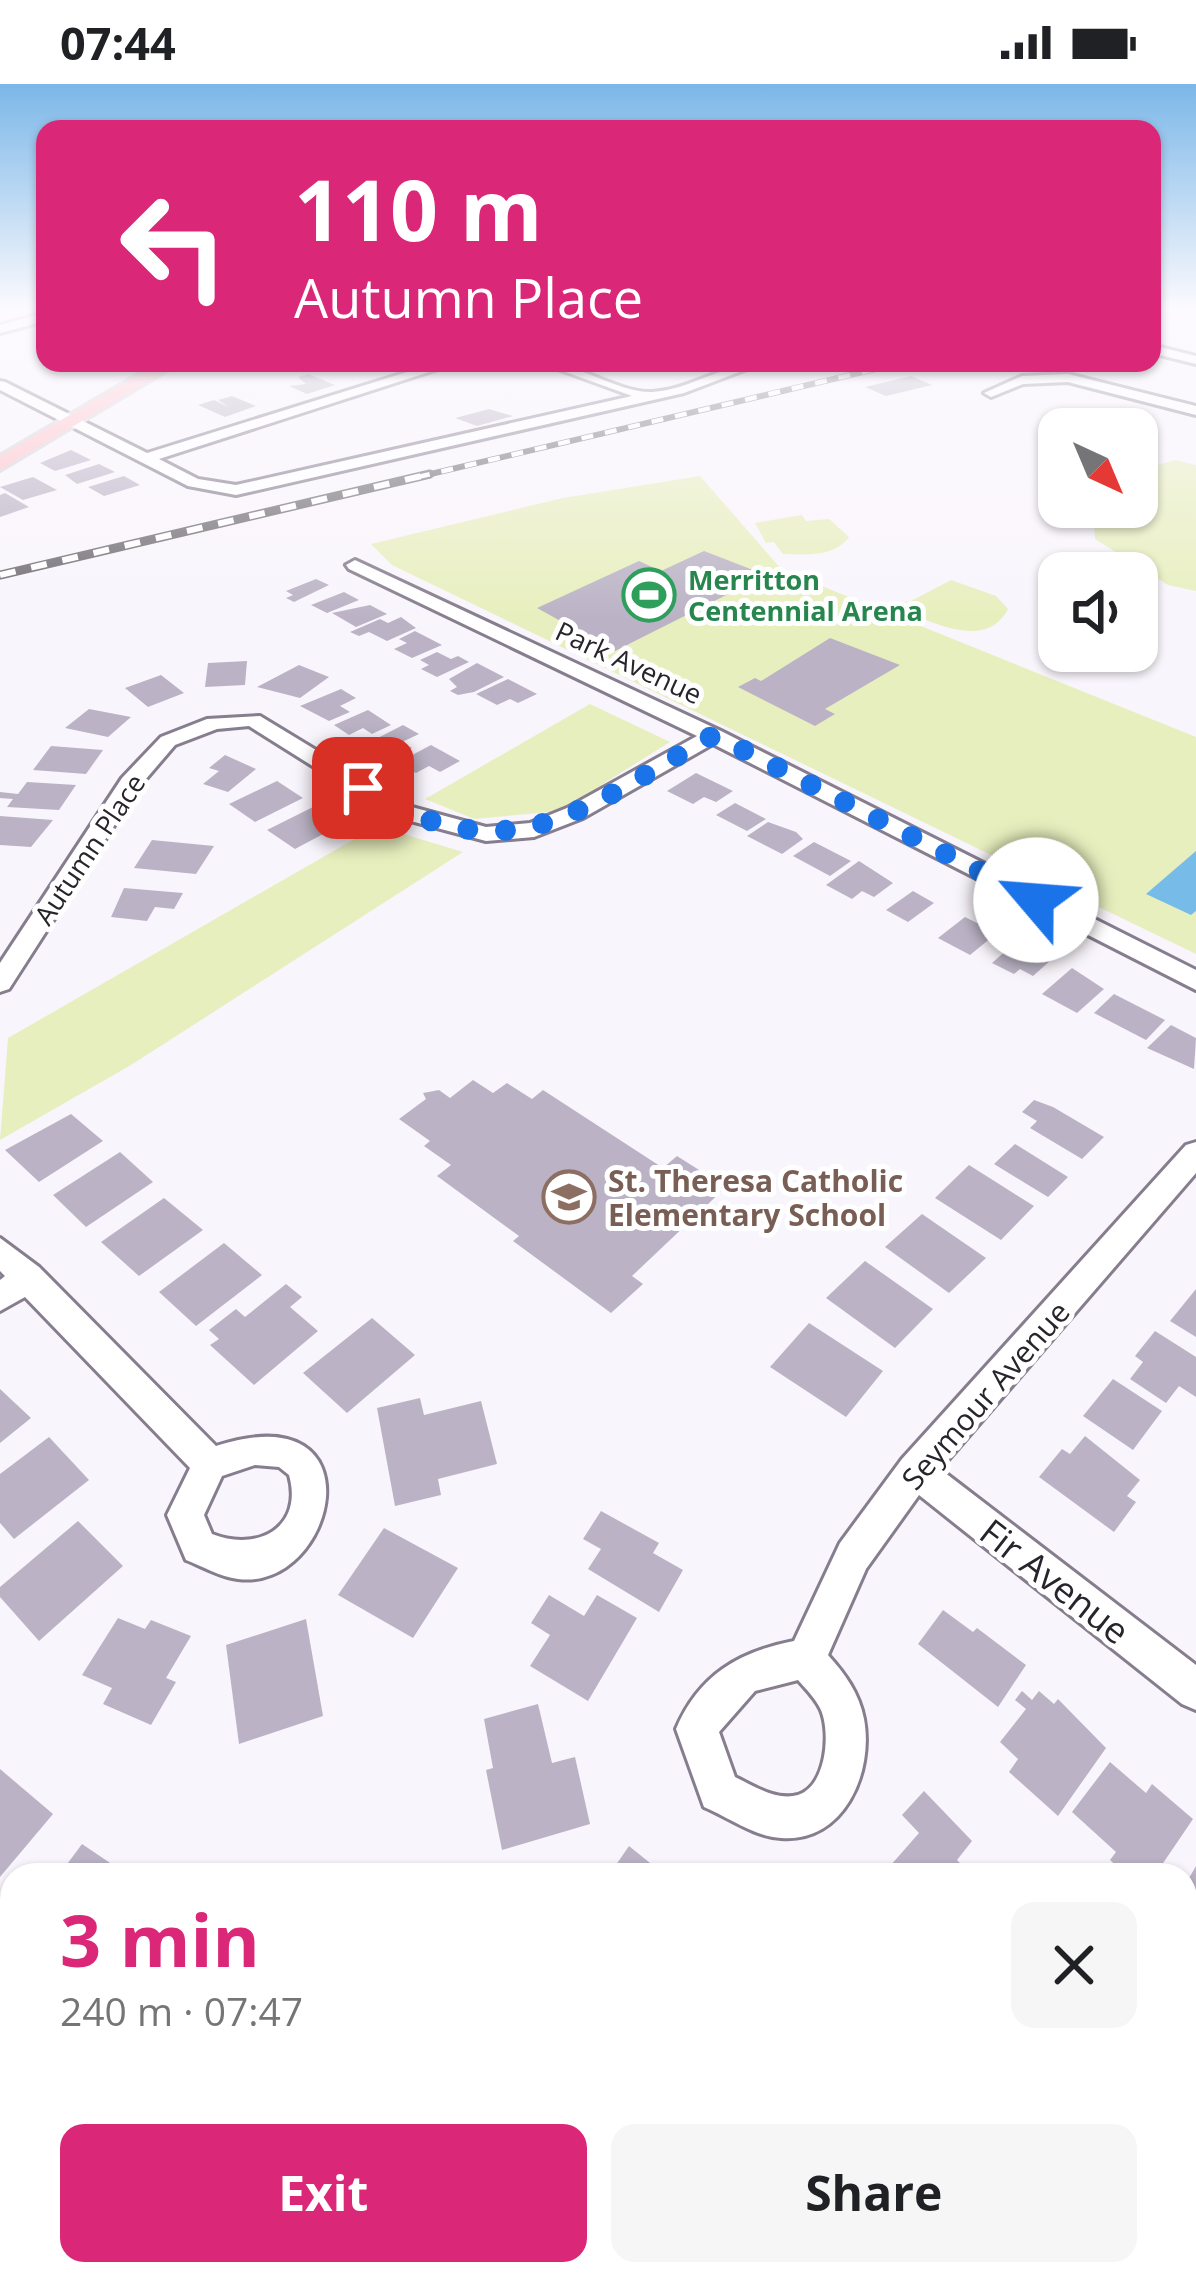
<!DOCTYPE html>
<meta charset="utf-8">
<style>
body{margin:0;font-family:"Open Sans",sans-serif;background:#f6f6f6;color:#202124;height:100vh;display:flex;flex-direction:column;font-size:45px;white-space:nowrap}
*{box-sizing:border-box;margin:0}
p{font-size:39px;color:#757577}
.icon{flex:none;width:66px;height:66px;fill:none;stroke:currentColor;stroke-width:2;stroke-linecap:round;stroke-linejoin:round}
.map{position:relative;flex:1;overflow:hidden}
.panel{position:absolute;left:0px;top:1779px;width:1197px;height:423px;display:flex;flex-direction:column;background:#fff;border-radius:36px 36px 0 0;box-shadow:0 3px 9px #0004}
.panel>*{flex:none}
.hud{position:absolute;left:36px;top:36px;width:1125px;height:252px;border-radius:24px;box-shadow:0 3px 9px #0004;background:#db2777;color:#fff;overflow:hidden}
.needle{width:78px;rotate:136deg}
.buttons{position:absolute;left:1038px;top:324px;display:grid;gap:24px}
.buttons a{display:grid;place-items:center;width:120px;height:120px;border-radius:24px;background:#fff;box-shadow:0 3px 9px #0004;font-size:60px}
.pin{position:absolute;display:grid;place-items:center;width:102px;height:102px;color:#fff;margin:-51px;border-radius:24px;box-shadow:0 6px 18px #0006}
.me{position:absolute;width:132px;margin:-66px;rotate:297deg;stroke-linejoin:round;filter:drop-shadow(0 0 9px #0008)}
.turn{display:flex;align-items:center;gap:42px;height:252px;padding:0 60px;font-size:54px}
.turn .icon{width:156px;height:156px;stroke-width:2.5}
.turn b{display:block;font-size:84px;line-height:102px}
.round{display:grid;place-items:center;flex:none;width:126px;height:126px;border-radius:24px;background:#f6f6f6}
.headline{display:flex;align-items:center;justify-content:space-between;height:204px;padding:0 60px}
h1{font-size:72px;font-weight:700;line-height:90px;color:#db2777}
.primary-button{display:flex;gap:24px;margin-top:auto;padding:24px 60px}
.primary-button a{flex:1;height:138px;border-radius:24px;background:#db2777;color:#fff;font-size:48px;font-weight:700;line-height:138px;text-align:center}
.primary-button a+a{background:#f6f6f6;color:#202124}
.status{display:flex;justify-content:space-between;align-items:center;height:84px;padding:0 60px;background:#fff;direction:ltr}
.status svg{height:33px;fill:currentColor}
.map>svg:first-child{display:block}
</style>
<div class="status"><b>07:44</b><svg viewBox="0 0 49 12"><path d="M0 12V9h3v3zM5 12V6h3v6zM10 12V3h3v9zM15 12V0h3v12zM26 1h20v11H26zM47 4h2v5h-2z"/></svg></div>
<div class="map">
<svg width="1196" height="2200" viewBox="0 0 1196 2200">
<rect width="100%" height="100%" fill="#f9f5fc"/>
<g fill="#e8efbe">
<path d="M1175,376L1196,381V507L1168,501L1095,455L1093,423H1137V387Z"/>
<path d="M700,392L782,486L1196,653V870L392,481L371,460L563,414Z"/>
<path d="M802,431L806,437L829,435L849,453C833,474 807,470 783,470L774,458L766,459L755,439Z"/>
<path d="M951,496L996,512L1008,525C985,569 930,535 894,525L893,519L909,518Z"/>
<path d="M590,620L670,658L560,727L474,735L425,715Z"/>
<path d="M377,742L463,768L131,981L0,1056L8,954Z"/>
</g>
<path fill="#77bce8" d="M1196,767V827L1191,831L1146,810Z"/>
<g fill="#bbb3c5">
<path d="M308,290L335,301L307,310L289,302L306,300L298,293Z"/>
<path d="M911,292L932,301L886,312L865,303Z"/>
<path d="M232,312L256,322L225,333L198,321L214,316L229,323L218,316Z"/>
<path d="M489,325L513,332L477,342L455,334Z"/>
<path d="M71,366L91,376L55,387L40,379Z"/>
<path d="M99,380L115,388L77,400L65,391Z"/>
<path d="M124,392L140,401L104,412L88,403Z"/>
<path d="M33,393L57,406L23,416L0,403Z"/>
<path d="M5,409L29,423L0,433V411Z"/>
<path d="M704,467L766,491L615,567L537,524L639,477L661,487Z"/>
<path d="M316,495L329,501L294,518L286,514L293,511L286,507Z"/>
<path d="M344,508L359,516L327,529L311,521Z"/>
<path d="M370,521L387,530L356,543L332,529Z"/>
<path d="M401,533L416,544L387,557L369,548L359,552L350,548L380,535L388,539Z"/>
<path d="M415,547L442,561L412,574L394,565L407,559L399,555Z"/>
<path d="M830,554L900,581L825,625L835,630L815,642L738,603L755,594L761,597Z"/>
<path d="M437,568L451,575L458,572L469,578L437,593L421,585L429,581L420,576Z"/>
<path d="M247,577L245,601L205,603L208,579Z"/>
<path d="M477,579L504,593L474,608L458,611L450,607L457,603L449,595Z"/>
<path d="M299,581L329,593L300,614L257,603Z"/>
<path d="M161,591L184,609L148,623L125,604Z"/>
<path d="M508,595L537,610L518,619L510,615L497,621L476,610Z"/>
<path d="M341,605L356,614L340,622L350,628L329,637L300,622Z"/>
<path d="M89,625L131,633L108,653L65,644Z"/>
<path d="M368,626L391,641L372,650L363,644L349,651L334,641Z"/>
<path d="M403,641L419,650L402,658L412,664L394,673L368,659Z"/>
<path d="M431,661L460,677L440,688L429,682L416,689L397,679Z"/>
<path d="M51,662L103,666L86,690L33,686Z"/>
<path d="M225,671L256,685L228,708L203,700L219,687L209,684Z"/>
<path d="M696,689L733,707L716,718L704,713L693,720L667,707Z"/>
<path d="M277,697L303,714L255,738L229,720Z"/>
<path d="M27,698L76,701L59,726L7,723L13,715L0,714V708L18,710Z"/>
<path d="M735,719L766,735L747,747L716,731Z"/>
<path d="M315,722L342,740L295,765L267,746Z"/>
<path d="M0,732L53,736L31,763L0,761Z"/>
<path d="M768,738L796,748L803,755L782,770L747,752Z"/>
<path d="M152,756L214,762L196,790L134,784Z"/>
<path d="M814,758L851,777L830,792L793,772Z"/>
<path d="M859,777L893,799L874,813L862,807L852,815L826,801Z"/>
<path d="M124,804L183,809L174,825L155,823L147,837L111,833Z"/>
<path d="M913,807L934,819L908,838L886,826Z"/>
<path d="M965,833L997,849L970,871L938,854Z"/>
<path d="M1017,857L1025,863L1051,876L1033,892L1020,885L1014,890L992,879Z"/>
<path d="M1072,884L1104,905L1077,929L1042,910Z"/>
<path d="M1114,910L1165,936L1146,956L1094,929Z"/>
<path d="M1171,941L1196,954L1194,985L1147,964Z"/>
<path d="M473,996L493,1009L507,999L532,1015L543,1006L663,1084L677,1072L726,1103L632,1192L643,1200L611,1229L513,1157L519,1152L437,1092L451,1081L424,1062L430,1057L399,1035L426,1015L423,1009L439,1006L450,1014Z"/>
<path d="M1034,1016L1053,1023L1104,1053L1082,1075L1030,1044L1037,1037L1022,1028Z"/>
<path d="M71,1030L103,1057L39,1098L5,1066Z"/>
<path d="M1015,1060L1068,1093L1048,1113L994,1080Z"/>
<path d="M120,1068L153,1098L86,1143L53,1111Z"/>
<path d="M969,1081L1034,1122L1001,1156L935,1114Z"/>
<path d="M164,1114L203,1146L139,1192L101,1158Z"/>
<path d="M922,1130L986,1174L949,1209L885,1163Z"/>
<path d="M224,1159L262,1191L196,1242L159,1208Z"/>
<path d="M865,1177L933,1225L895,1264L826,1214Z"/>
<path d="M286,1200L302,1213L290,1223L318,1247L254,1301L210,1261L219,1255L209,1246L236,1225L245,1233Z"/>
<path d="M1196,1205V1253L1170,1237Z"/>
<path d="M372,1234L415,1271L347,1329L303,1289Z"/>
<path d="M809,1239L883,1287L846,1333L770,1283Z"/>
<path d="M1155,1247L1196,1273V1313L1179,1302L1166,1319L1130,1295L1143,1278L1135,1272Z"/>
<path d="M1113,1295L1162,1327L1133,1366L1083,1332Z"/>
<path d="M0,1305L31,1334L0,1359Z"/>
<path d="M420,1314L424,1331L481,1317L497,1380L438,1395L441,1411L395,1422L377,1324Z"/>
<path d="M1085,1352L1140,1396L1127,1412L1136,1418L1114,1448L1039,1393L1062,1365L1070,1370Z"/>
<path d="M49,1353L89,1396L14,1455L0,1439V1390Z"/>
<path d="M601,1427L659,1459L653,1469L683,1486L659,1528L588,1485L601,1465L583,1455Z"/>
<path d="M78,1437L123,1482L39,1557L0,1513V1503Z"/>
<path d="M384,1444L458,1484L413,1554L338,1511Z"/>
<path d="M549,1511L584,1532L597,1511L637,1534L588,1617L530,1582L550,1551L531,1539Z"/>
<path d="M943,1526L973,1548L977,1544L1026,1581L998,1623L918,1560Z"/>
<path d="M118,1534L145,1545L151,1536L191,1552L166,1594L176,1598L151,1641L103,1620L112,1604L82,1591Z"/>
<path d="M306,1535L323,1632L239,1660L226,1561Z"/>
<path d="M1022,1607L1032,1616L1039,1607L1054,1620L1058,1615L1106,1664L1058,1732L1009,1688L1018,1675L1000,1658L1026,1625L1015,1616Z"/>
<path d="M538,1620L552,1679L575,1673L590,1740L502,1766L486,1686L493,1684L484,1635Z"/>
<path d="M1110,1678L1146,1709L1152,1700L1193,1735L1155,1791H1127L1110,1776L1116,1768L1072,1728Z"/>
<path d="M0,1685L53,1730L0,1793Z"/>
<path d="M924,1707L972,1757L957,1776L971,1791H898L890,1782L919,1749L902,1731Z"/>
<path d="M82,1760L128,1791H59Z"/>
<path d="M629,1762L665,1791H609Z"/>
<path d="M1196,1782V1855L1185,1846V1801Z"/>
<path d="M456,2190H528L523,2200H451Z"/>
<path d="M551,2190H621L617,2200H565Z"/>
<path d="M697,2190H737L749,2193L748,2200H696Z"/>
<rect x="822" y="2190" width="92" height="10"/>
<path d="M947,2190H1019L1020,2200H948Z"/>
<path d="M1088,2190H1133L1167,2198L1088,2200Z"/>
</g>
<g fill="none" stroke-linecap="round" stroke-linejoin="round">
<g stroke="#867d8e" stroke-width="6">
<g id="minor">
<path d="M45,229V237L0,249V241Z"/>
<path d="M1152,261L1196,272V280L1152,269Z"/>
<path d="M436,279H457L159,375L198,395L236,401L632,312L541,279C580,279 618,309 652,308C690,306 724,279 763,279L684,309L236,411L188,402L0,306V297L5,298L147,369Z"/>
<path d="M1068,290L1196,322V331L1068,298L1023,300L991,313L984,309L1022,292Z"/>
<path d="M355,476L721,647L1196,886V906L713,660L583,734L534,753L486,757L392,732L249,642L217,645L175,661L139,703L9,905L0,908V879L122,694L161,653L207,635L260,632L408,722L486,743L530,739L567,724L697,652L349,485L346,481Z"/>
<path d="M1196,1058V1089L940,1385L1196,1581V1626L1182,1620L919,1411L866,1485L828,1571C845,1590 859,1609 864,1635C874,1688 844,1759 781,1754C755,1753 728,1733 704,1723L676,1645C699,1591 738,1568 794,1557L840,1459L902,1375L1186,1061ZM798,1596C806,1605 816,1615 821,1626C831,1650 826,1702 798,1711C776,1717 754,1702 735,1693L719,1648L755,1607Z"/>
<path d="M0,1154L39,1183L216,1362C383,1308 335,1508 238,1495C220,1493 202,1482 186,1476L167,1431L190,1384L25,1213L0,1227V1196L5,1192L0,1187ZM255,1381L279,1383L289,1391C304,1444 257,1468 212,1450L204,1431L222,1392Z"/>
<path d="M0,2045L12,2050V2104L0,2099Z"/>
<path d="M122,2190H182L186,2200H126Z"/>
</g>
</g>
<g stroke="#d4d3d5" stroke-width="6">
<path id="major" d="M158,279H179L0,386V372Z"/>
</g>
<use href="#minor" fill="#fff" fill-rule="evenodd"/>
<use href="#major" fill="#fdbec6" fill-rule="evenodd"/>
<g stroke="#706c73" stroke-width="6">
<path id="rail-far1" d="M418,393L901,279"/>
</g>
<g stroke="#706c73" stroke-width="9">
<path id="rail" d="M0,491L430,390"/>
</g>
<use href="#rail-far1" stroke="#fff" stroke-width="4.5" stroke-dasharray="12" stroke-linecap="butt"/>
<use href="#rail" stroke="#fff" stroke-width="6" stroke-dasharray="16" stroke-linecap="butt"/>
</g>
<linearGradient id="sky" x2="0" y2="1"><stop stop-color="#7bb7e8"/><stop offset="0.42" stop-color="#fcfafe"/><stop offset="1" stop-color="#fcfafe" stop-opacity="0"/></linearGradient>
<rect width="1196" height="535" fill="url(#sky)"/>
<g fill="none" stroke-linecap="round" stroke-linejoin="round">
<path stroke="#1a73e8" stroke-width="21" stroke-dasharray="0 37.8" d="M363,704C510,795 583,724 714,651L1036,816"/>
</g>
<defs>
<g id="stadium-ring" transform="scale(2.7)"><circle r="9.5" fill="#fff" stroke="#2e9e5b" stroke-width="1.5"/><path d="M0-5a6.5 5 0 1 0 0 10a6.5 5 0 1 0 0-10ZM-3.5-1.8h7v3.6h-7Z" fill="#2e9e5b"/></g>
<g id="school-ring" transform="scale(2.7)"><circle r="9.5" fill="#fff" stroke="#8d6e63" stroke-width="1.5"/><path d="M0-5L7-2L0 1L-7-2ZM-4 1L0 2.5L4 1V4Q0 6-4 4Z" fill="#8d6e63"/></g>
</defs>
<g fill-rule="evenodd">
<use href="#stadium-ring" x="649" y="511"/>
<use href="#school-ring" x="569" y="1113"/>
</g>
<g text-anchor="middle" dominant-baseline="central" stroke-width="10" stroke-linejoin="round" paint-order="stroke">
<g font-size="27" font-weight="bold" fill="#27864d" stroke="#fff" text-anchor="start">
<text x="688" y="495">Merritton<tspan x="688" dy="31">Centennial Arena</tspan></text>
</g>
<g font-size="27" fill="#28242b" stroke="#fff">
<text transform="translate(629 578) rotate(25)">Park Avenue</text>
<text transform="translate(89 765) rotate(-56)">Autumn Place</text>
</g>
<g font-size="30" font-weight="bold" fill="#785e54" stroke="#fff" text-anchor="start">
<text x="608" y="1096">St. Theresa Catholic<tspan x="608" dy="34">Elementary School</tspan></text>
</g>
<g font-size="30" fill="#28242b" stroke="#fff">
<text transform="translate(985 1311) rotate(-49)">Seymour Avenue</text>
</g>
<g font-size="36" fill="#28242b" stroke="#fff">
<text transform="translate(1055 1497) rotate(38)">Fir Avenue</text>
</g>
</g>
</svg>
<div class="buttons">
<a><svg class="needle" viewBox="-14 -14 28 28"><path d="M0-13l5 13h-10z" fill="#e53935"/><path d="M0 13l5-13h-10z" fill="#757577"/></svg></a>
<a><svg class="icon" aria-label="sound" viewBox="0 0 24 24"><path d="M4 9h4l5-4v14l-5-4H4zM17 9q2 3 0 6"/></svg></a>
</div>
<div class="pin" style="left:363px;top:704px;background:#d93025"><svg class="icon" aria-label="arrive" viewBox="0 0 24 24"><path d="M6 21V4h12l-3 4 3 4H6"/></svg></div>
<svg class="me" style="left:1036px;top:816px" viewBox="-20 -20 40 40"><circle r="19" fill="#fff"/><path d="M0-13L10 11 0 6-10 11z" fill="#1a73e8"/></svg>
<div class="hud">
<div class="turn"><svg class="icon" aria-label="left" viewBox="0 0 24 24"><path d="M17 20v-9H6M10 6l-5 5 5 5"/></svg><div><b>110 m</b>Autumn Place</div></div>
</div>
<section class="panel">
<div class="headline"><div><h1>3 min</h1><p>240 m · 07:47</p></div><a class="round"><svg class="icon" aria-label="close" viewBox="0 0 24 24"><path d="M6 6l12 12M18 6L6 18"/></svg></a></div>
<div class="primary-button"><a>Exit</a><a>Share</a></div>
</section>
</div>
